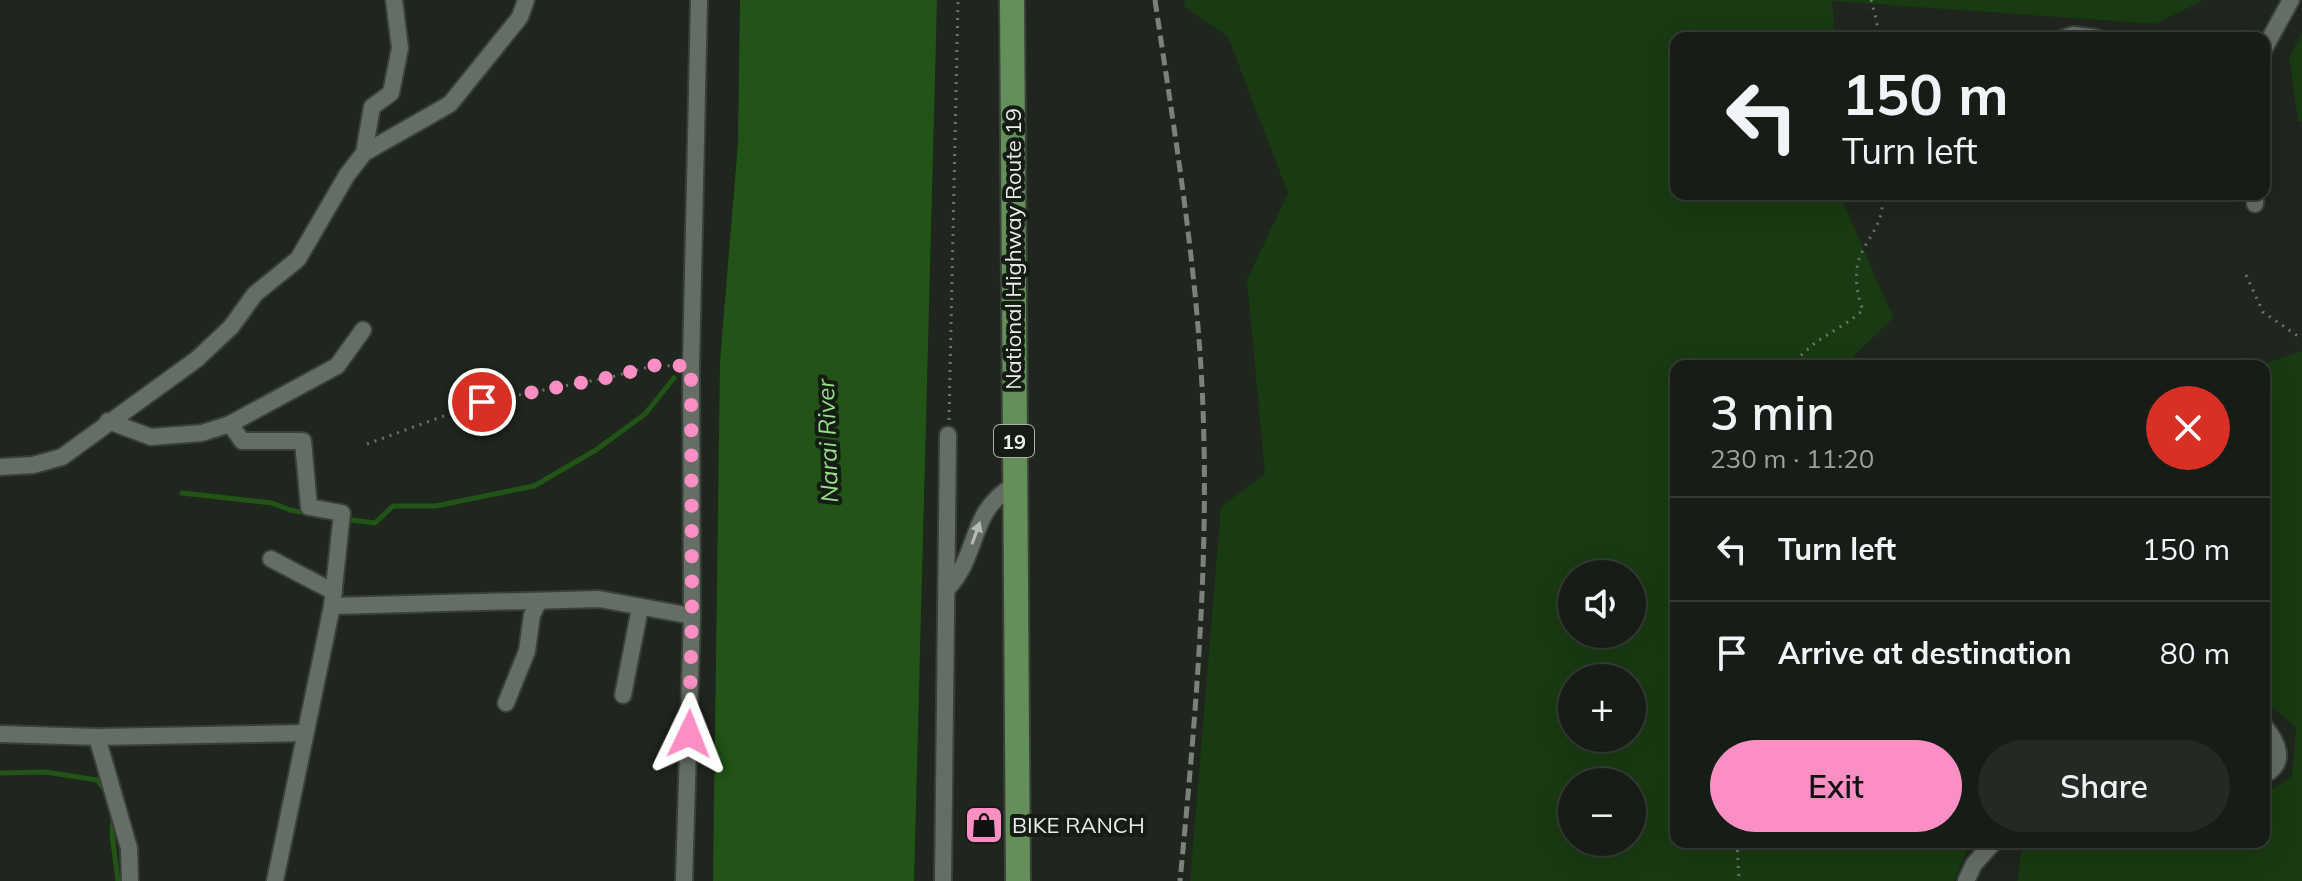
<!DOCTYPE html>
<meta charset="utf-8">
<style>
body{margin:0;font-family:Mulish,sans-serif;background:#232923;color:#f1f3f6;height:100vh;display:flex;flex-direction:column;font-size:30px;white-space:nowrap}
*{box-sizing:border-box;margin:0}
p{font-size:26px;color:#9ea1a1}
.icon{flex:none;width:44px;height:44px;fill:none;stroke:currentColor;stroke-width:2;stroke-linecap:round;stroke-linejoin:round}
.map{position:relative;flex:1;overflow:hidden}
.sheet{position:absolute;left:1670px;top:360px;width:600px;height:488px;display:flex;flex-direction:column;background:#161c16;border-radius:16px;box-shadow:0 8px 32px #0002,0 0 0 2px #353a35}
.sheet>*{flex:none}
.banner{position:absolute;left:1670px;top:32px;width:600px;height:168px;border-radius:16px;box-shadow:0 8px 32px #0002,0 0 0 2px #353a35;background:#161c16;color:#f1f3f6;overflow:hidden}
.fabs{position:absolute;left:1558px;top:560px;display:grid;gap:16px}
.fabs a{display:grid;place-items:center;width:88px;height:88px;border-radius:50%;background:#161c16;box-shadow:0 8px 32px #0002,0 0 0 2px #353a35;font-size:40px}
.pin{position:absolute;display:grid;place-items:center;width:68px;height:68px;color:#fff;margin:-34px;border:4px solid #fff;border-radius:50%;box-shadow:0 2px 8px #0007}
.me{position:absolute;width:88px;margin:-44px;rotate:2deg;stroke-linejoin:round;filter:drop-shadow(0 0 6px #0008)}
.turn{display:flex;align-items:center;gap:28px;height:168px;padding:0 40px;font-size:36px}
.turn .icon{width:104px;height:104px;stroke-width:2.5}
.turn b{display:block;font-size:56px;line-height:68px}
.round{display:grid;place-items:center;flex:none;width:84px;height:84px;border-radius:42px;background:#232923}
.summary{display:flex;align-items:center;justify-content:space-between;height:136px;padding:0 40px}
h1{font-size:48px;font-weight:600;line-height:60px}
.action{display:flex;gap:16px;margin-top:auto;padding:16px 40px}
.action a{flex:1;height:92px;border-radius:48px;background:#fb8fc4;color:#111;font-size:32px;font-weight:600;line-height:92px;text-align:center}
.action a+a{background:#232923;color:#f1f3f6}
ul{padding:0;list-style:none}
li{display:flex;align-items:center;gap:24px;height:104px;padding:0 40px;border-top:2px solid #353a35}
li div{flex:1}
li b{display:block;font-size:30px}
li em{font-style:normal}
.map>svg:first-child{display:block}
</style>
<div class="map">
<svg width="2302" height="881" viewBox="0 0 2302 881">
<rect width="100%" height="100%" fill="#1e261d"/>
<g fill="#193a12" fill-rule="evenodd">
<path d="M1184,0H2204L2156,24L1832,1L1835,38H1676V194H1840L1893,318L1844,366H1676V842H1970L1954,881H1190L1221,507L1265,474L1247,280L1288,193L1228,37L1185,7ZM1572,574H1632V634H1572ZM1572,678H1632V738H1572ZM1572,782H1632V842H1572Z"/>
<path d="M2302,33V121L2298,122L2289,57Z"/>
<path d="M2302,351V881H2017L2023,842H2264V795L2292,776L2296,727L2264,700V632L2269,625L2264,620V566L2273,554L2264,534V366H2258Z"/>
</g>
<path fill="#215416" d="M740,0H937L914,881H713L720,361L738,143Z"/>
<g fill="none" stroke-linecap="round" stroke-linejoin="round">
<g stroke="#215416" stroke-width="5">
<path d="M182,493L272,503L290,510L306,513"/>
<path d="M344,519L375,523L393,506H436L534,486L596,450L645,414L674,378"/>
<path d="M0,773L46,772L97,780L105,790"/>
<path d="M113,815L112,834L118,881"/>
</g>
<g stroke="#3a4039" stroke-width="20">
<g id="minor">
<path d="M2064,38L2073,35L2097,38"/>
<path d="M2264,49L2291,0"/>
<path d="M364,153L372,107L391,93L400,48L394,0"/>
<path d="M2255,204V194"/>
<path d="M108,421L151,437L202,433L230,424L242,441H303L309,507L342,513L332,606L275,881"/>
<path d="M230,424L337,366L363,330"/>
<path d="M0,467L33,465L62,457L197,359L231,327L255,294L298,259L347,175L364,153L450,104L520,17L526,0"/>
<path d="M271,559L334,592"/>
<path d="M947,589C981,553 967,513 1014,485"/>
<path d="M332,606L599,599L692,616"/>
<path d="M623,695L640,608"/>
<path d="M506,703L527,651L532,615L538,603"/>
<path d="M2264,726C2278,742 2287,763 2264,775"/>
<path d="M0,734L97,737L305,733"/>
<path d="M97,737L129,848L130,881"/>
<path d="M684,881L692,616L691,366L699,0"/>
<path d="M943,881L948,435"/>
<path d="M1966,881L1974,864L1994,842"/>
</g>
</g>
<g stroke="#3a4039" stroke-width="28">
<path id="highway" d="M1012,0L1018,881"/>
</g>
<g stroke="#6d746c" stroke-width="3" stroke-dasharray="2 6" stroke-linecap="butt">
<path d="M1871,0L1877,22V38"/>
<path d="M2246,275L2263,312L2302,339"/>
<path d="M1789,366L1816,342L1851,320L1863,310C1857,296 1854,274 1859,259C1867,237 1889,218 1880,194"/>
<path d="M949,420L958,0"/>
<path d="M367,444L482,402L611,377L656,365L676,366"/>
<path d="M1737,842L1739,881"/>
</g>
<use href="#minor" stroke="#656e64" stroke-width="16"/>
<use href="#highway" stroke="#648f5b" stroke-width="24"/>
<path stroke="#7c827b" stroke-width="5" stroke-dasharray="12 6" stroke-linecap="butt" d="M1155,0C1175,136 1198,272 1203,409C1209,567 1195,724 1180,881"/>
</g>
<defs><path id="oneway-solid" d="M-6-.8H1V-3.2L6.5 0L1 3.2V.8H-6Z" transform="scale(2)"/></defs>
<use fill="#b5bbb4" href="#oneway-solid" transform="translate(976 533) rotate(-70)"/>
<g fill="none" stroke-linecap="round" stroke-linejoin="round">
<path stroke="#fb8fc4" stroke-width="14" stroke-dasharray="0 25.2" d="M482,402L611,377L656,365L691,366L692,616L689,734"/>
</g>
<defs>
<g id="shop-square" transform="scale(2)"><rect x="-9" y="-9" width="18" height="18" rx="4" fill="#fb8fc4" stroke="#151c14"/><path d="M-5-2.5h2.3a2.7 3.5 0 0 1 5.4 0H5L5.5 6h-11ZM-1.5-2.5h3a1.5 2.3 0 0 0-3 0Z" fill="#111"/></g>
</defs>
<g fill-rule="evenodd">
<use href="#shop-square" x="984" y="825"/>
</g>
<g text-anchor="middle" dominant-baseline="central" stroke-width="8" stroke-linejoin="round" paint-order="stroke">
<rect fill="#151c14" stroke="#aab0a9" stroke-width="2" x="994" y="425" width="40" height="32" rx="6"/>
<g font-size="20" font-weight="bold" fill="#eaefe9">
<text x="1014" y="441">19</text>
</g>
<g font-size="22" fill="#eaefe9" stroke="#151c14">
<text transform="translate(1013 249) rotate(-90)">National Highway Route 19</text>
</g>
<g font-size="22" fill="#eaefe9" stroke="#151c14" text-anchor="start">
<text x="1012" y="825">BIKE RANCH</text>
</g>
<g font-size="24" font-style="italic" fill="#98e08a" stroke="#151c14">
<text transform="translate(827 441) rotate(-92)">Narai River</text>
</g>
</g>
</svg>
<div class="fabs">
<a><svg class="icon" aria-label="sound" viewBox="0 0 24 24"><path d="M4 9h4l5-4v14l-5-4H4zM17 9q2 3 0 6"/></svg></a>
<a>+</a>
<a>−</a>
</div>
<div class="pin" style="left:482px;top:402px;background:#d93025"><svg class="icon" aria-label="arrive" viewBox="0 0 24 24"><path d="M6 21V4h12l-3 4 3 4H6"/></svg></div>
<svg class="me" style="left:689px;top:734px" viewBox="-20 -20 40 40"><path d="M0-17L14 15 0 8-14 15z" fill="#fb8fc4" stroke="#fff" stroke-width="4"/></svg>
<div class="banner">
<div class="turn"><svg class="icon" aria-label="left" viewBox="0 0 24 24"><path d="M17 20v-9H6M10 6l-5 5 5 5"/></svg><div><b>150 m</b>Turn left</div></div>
</div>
<section class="sheet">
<div class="summary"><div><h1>3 min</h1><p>230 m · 11:20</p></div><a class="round" style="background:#d93025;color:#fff"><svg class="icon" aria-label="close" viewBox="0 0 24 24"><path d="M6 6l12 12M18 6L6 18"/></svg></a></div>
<ul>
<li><svg class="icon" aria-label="left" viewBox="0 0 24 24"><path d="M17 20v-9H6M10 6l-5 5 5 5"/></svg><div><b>Turn left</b></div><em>150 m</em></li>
<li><svg class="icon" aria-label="arrive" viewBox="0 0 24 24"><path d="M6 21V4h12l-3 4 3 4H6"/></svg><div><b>Arrive at destination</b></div><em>80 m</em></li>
</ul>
<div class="action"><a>Exit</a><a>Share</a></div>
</section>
</div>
